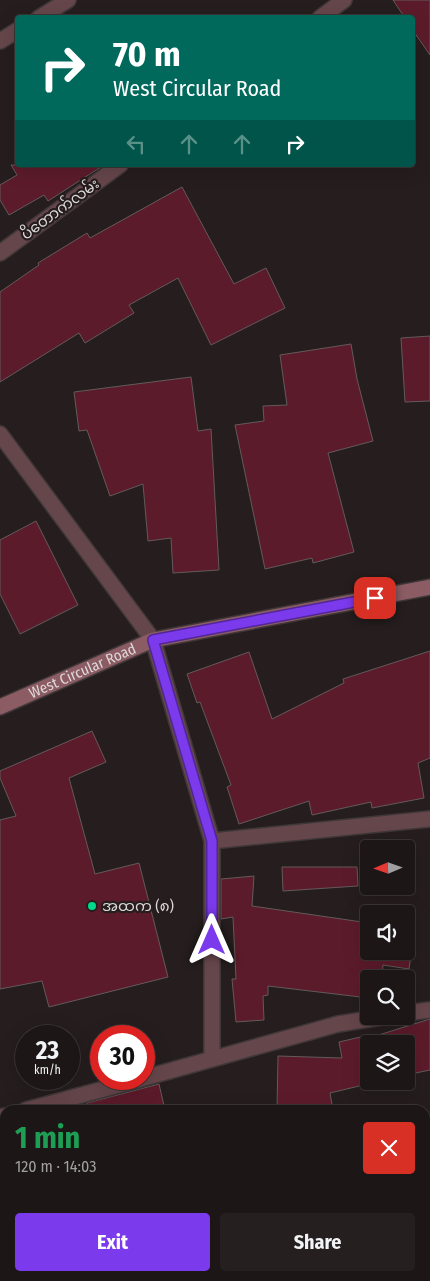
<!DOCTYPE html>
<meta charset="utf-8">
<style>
body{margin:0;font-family:"Fira Sans Condensed","Noto Sans Myanmar",sans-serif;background:#251f1f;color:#f1f3f6;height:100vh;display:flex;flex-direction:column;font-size:19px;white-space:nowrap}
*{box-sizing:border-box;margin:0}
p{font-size:16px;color:#a09fa1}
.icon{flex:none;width:28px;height:28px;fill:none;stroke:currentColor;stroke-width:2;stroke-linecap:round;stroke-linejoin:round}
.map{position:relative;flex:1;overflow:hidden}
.side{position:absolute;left:0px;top:1105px;width:430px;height:176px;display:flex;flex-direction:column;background:#1c1616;border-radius:15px 15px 0 0;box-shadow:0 5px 20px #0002,0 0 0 1px #3a3535}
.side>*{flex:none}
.hud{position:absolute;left:15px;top:15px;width:400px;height:152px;border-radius:5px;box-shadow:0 5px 20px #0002,0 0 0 1px #3a3535;background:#00695c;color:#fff;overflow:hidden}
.needle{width:32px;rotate:268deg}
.fabs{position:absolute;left:360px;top:840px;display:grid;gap:10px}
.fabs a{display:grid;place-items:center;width:55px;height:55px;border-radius:5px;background:#1c1616;box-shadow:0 5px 20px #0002,0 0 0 1px #3a3535;font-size:25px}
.speed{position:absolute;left:15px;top:1025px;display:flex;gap:10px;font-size:25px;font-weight:700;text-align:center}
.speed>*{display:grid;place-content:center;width:65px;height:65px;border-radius:50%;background:#1c1616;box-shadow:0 5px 20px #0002,0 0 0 1px #3a3535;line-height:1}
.speed small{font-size:12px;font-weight:400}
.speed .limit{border:8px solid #d22;background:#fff;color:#111}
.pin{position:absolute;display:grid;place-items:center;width:42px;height:42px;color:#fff;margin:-21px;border-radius:10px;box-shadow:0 2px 8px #0006}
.me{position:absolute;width:55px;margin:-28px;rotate:0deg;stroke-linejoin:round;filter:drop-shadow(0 0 4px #0008)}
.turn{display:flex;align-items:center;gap:18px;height:105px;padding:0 15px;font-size:22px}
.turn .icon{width:65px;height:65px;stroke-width:2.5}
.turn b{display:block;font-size:35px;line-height:42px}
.lanes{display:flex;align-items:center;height:48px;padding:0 15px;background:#0003;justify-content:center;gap:25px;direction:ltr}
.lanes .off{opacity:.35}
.round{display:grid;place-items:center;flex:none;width:52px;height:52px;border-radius:5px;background:#251f1f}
.summary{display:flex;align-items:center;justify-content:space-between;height:85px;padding:0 15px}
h1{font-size:30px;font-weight:700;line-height:38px;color:#1e9e55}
.cta{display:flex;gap:10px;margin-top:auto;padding:10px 15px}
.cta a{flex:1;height:58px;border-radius:5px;background:#7c3aed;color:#fff;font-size:20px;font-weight:700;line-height:58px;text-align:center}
.cta a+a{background:#251f1f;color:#f1f3f6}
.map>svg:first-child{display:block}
</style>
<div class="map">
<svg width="430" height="1281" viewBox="0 0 430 1281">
<rect width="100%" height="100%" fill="#251d1e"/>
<g fill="#5c1b2b" stroke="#635a5b">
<path d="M393,0H430V55L412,29V18H405Z"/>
<path d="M11,165H104L48,201L44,195L9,215L0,200V185L17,175Z"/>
<path d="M182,187L234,284L266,268L285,308L211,345L178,278L129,305L134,313L85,343L79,333L0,382V292L39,265L38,263L87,233L90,238Z"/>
<path d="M430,336V401L405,402L401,338Z"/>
<path d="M351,344L357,379L373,441L328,453L354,552L313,563L312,558L265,569L235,425L264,421L263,406L287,405L280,355Z"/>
<path d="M191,377L198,431L211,429L219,570L173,573L171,538L148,541L143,484L110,496L87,430L79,431L74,392Z"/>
<path d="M36,521L78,605L20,634L0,594V540Z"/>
<path d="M430,651V758L418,763L424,798L372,808L371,802L312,815L309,801L239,824L227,787L231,785L200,702L197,703L187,674L249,652L272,719L344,683L343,679Z"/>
<path d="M92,731L106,762L69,778L95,874L139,863L168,977L49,1007L42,981L0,989V820L16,816L0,778V771Z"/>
<path d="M282,867H357L358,886L283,891Z"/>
<path d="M254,876L252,906L369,923V951H406V928L415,929L409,969L383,965L382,979H369V998L268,986V995L263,996L264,1020L236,1022L232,979H236L233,917L221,919V879Z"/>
<path d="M430,1019V1070L406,1075V1044H369V1081H380L330,1093L333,1110H277L278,1056L342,1058L339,1042L369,1035V1038Z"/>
<path d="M159,1084L165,1110H87V1103Z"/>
</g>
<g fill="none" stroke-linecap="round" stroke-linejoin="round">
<g stroke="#3f3738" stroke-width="18">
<g id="street">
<path d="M39,18L68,0"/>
<path d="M320,18L344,0"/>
<path d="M0,41L18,30"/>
<path d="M0,253L120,165"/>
<path d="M0,434L153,640L212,841V1059"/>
<path d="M212,841L430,819"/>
<path d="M406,1013L430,1010"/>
<path d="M144,1078L338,1024L388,1016"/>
<path d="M26,1110L141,1079"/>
<path d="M0,1117L5,1116"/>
<path d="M425,1136L430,1135"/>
<path d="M77,1276L79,1281"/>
</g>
</g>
<g stroke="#3f3738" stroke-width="18">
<g id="secondary">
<path id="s1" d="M0,707L153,640L430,587"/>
</g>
</g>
<use href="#street" stroke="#65464b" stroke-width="15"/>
<use href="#secondary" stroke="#8c5c64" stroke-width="15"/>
</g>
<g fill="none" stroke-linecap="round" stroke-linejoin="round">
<g stroke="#51269a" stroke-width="12">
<path id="route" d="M212,940V841L153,640L375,598"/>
</g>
<use href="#route" stroke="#7c3aed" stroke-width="9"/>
</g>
<circle fill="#00d98c" stroke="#251d1e" stroke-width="2" cx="92" cy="906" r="5"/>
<g text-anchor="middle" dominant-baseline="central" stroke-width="4.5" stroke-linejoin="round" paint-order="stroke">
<g font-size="15" fill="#ddd8d8" stroke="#251d1e">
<text transform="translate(60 209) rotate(-36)">ပိတောက်လမ်း</text>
<text stroke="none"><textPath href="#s1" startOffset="90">West Circular Road</textPath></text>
</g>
<g font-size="15" fill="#ddd8d8" stroke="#251d1e" text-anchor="start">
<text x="102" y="906">အထက (၈)</text>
</g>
</g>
</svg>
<div class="fabs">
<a><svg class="needle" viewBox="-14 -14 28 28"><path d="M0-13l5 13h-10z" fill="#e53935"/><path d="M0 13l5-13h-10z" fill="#a09fa1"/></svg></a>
<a><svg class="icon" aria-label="sound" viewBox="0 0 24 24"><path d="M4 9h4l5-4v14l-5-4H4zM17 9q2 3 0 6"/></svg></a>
<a><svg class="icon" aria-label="search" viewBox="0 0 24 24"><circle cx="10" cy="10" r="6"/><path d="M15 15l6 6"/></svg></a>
<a><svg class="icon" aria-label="layers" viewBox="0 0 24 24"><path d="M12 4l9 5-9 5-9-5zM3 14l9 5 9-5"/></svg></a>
</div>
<div class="speed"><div>23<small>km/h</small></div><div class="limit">30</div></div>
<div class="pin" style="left:375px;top:598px;background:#d93025"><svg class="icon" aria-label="arrive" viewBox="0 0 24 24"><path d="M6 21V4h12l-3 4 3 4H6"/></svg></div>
<svg class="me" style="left:212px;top:940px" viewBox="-20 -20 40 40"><path d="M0-17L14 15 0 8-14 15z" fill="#7c3aed" stroke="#fff" stroke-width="4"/></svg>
<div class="hud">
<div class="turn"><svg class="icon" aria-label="right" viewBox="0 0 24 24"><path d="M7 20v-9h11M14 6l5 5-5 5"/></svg><div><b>70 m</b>West Circular Road</div></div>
<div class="lanes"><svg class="icon off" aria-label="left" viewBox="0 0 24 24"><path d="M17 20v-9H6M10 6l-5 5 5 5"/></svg><svg class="icon off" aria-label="ahead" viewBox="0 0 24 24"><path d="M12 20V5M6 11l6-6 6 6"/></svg><svg class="icon off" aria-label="ahead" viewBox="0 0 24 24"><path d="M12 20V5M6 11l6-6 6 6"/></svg><svg class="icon" aria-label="right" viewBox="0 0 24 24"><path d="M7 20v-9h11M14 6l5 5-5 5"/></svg></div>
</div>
<section class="side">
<div class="summary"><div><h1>1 min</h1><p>120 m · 14:03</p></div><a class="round" style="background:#d93025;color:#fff"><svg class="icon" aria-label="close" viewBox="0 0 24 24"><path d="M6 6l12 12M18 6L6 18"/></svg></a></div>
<div class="cta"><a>Exit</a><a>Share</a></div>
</section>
</div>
